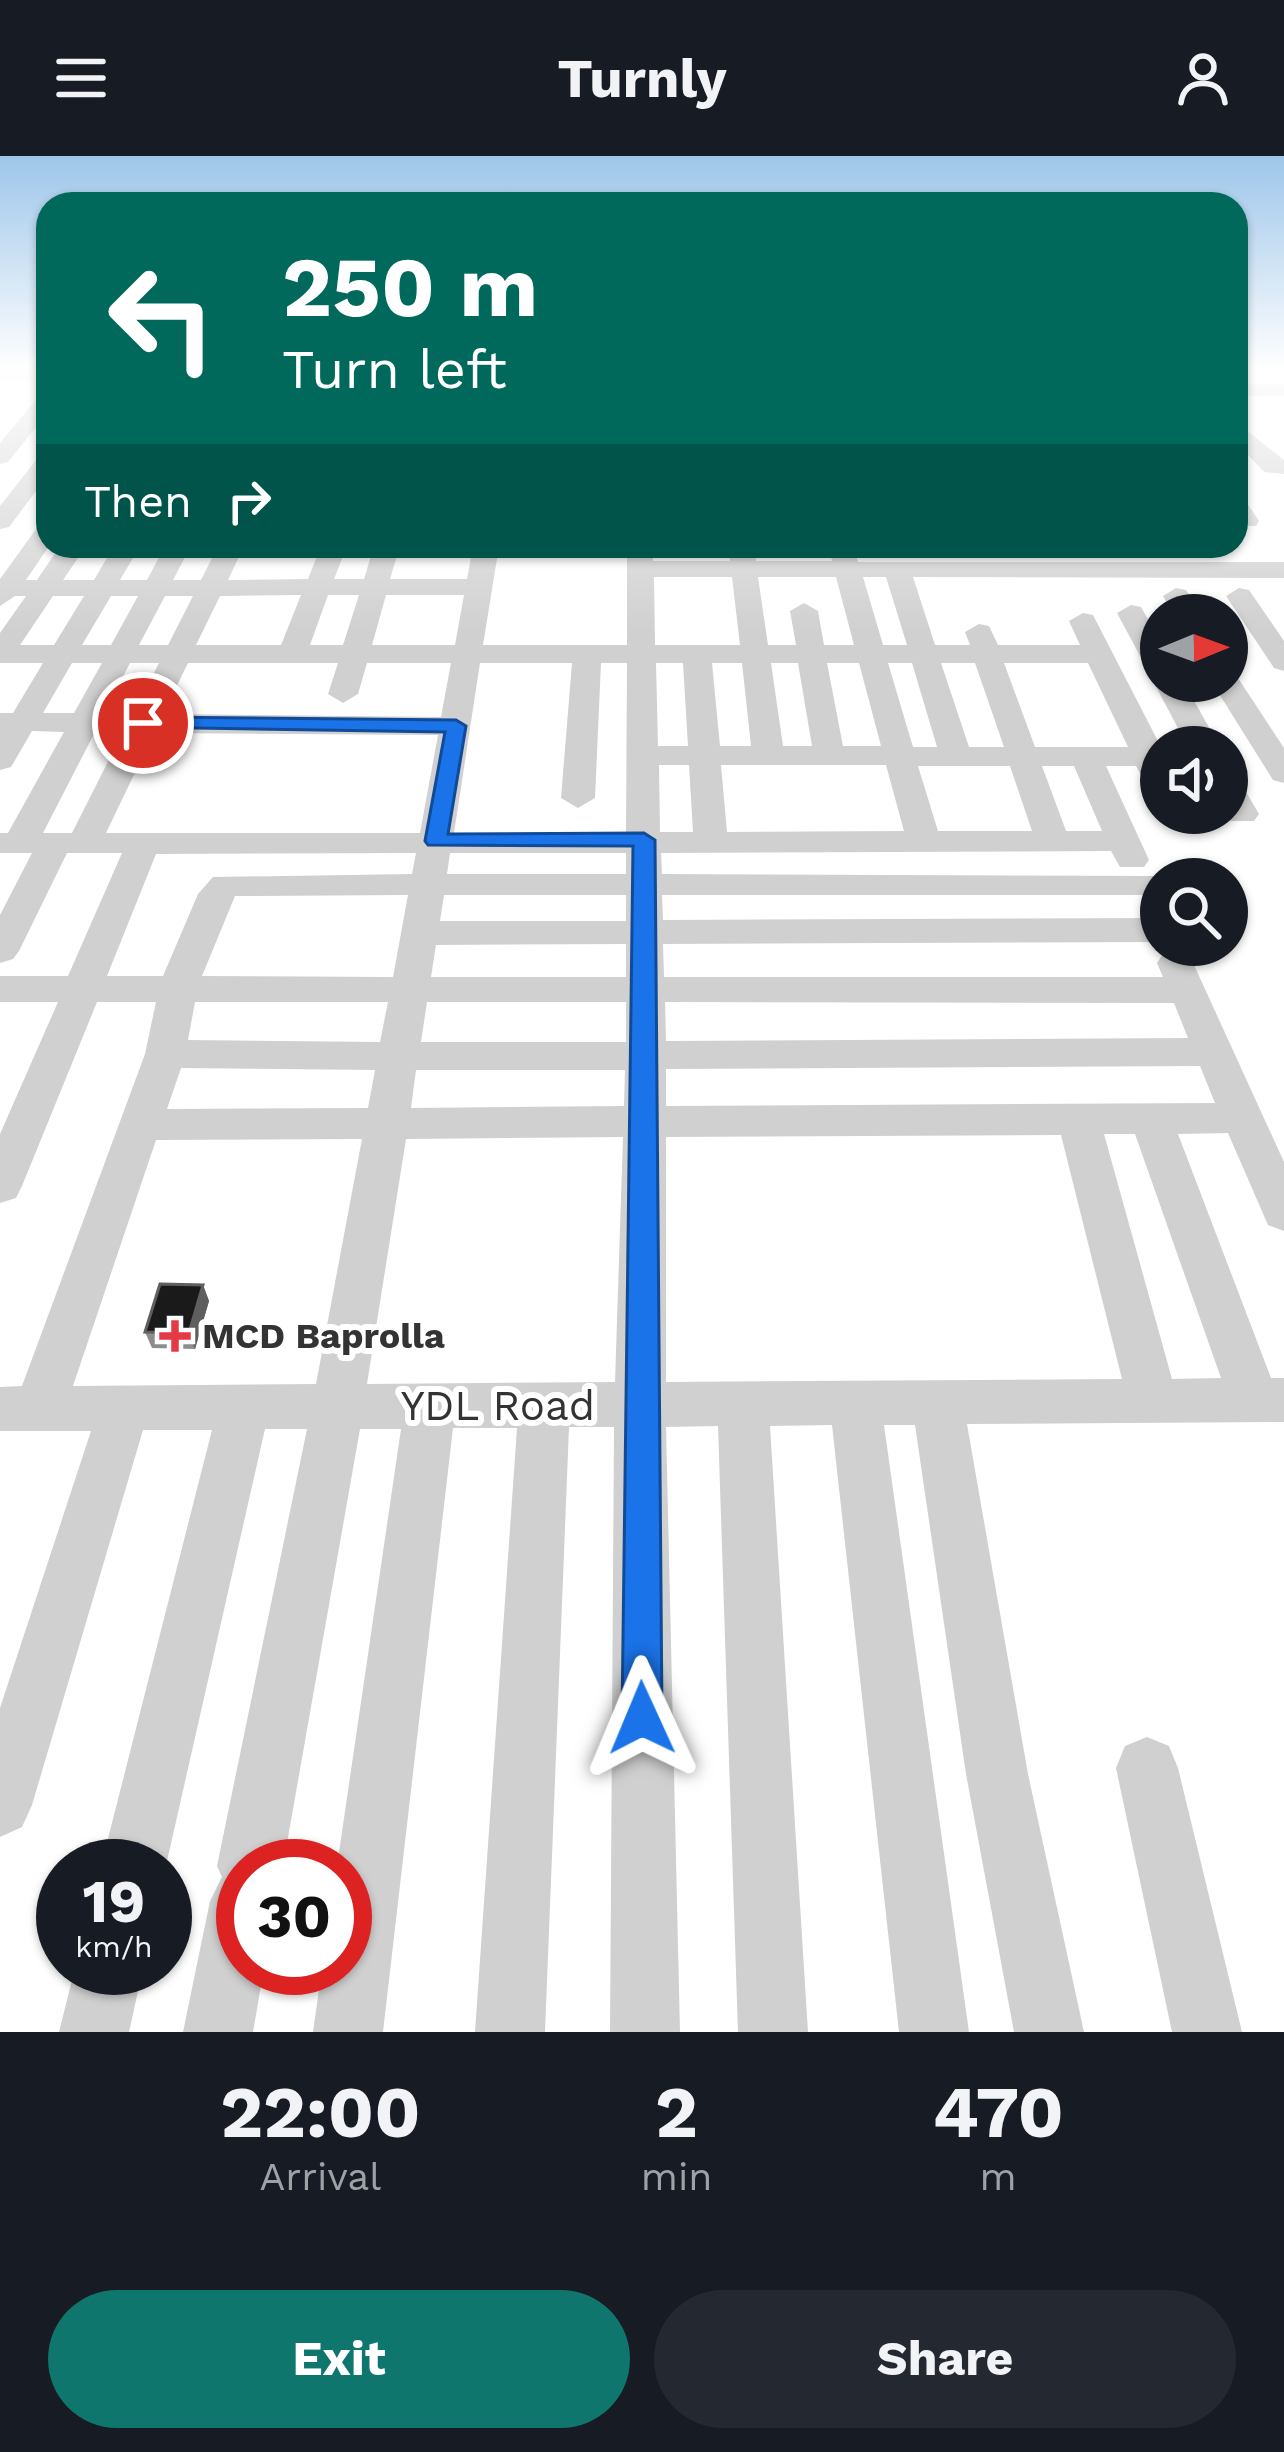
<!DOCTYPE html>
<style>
body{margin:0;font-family:"Work Sans",sans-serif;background:#242831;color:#f1f3f6;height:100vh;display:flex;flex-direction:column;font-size:45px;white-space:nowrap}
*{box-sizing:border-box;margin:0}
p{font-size:39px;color:#9ea1a6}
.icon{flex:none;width:66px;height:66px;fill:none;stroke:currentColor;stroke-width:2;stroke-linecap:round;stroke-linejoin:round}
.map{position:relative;height:1876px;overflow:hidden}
.drawer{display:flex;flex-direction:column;background:#171b24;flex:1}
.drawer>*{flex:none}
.hud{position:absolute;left:36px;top:36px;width:1212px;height:366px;border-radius:36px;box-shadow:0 3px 9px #0004;background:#00695c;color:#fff;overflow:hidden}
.needle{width:78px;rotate:89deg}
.controls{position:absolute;left:1140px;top:438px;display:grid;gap:24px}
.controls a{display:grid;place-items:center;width:108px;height:108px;border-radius:50%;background:#171b24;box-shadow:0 3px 9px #0004;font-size:60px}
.speed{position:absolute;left:36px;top:1683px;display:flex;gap:24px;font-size:60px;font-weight:700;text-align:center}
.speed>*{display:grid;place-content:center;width:156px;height:156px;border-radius:50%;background:#171b24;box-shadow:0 3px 9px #0004;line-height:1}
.speed small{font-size:30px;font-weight:400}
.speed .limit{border:18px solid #d22;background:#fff;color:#111}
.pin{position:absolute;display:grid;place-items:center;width:102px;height:102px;color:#fff;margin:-51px;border:6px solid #fff;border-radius:50%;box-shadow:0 3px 12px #0007}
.me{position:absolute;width:132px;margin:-66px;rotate:359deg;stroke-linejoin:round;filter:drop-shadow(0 0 9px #0008)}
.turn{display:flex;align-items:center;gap:42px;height:252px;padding:0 48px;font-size:54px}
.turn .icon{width:156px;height:156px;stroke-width:2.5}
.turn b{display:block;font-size:84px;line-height:102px}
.then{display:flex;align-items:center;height:114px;padding:0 48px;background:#0003;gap:24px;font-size:45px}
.eta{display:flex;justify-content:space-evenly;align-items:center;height:204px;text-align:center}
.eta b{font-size:72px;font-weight:700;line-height:84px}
.action{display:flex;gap:24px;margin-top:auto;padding:24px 48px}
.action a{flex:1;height:138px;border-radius:72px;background:#0f766e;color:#fff;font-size:48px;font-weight:700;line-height:138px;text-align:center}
.action a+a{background:#242831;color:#f1f3f6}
header{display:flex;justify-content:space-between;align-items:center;height:156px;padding:0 48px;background:#171b24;font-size:54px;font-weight:700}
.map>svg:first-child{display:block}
</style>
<header><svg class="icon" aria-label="menu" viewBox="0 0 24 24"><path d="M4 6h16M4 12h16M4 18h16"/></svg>Turnly<svg class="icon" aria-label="person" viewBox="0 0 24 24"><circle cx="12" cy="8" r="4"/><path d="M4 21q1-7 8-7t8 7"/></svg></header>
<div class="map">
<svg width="1284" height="1876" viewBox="0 0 1284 1876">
<rect width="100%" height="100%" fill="#fff"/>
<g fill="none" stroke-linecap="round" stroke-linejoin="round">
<g fill="#d0d0d0" fill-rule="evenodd">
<rect x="0" y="212" width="48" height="11"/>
<rect x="1236" y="228" width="48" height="12"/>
<path d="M48,236V256L8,306L0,308V287L41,238Z"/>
<path d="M1236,266L1284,304V318L1264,316L1236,286Z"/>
<path d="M48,297V319L9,371L0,373V350L40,299Z"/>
<path d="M1236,342L1245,344L1259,365L1256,370H1238Z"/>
<path d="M48,367L49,390L26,424H37L60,390H86L63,424H94L114,390H140L120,424H147L165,390H191L173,424H201L218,390H244L228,424L308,423L321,390H347L334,423H364L374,390H400L390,423H467L473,390H499L483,489H627V390H653V405H730L728,390H754L756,405H832L829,390H853L858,406H1284V422L913,421L935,489H970L965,476L979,468L989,470L998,489H1080L1069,465L1083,457L1093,459L1161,591V631L1147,629L1136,610H1106L1149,704L1144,711H1120L1111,695L661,697L662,718L1155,720L1160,728L1155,736L1142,739H662L663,764L1161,762V786L663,788L664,821H1163L1157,807L1163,798H1189L1284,1006V1075L1268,1069L1228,977L1178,978L1271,1222H1284V1266L967,1268L1028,1618L1084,1876H1014L966,1618L915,1269H884L969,1876H899L832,1269L770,1270L808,1876H738L718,1270L666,1271L680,1876H610L614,1271H569L545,1876H475L517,1272H453L383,1876H313L322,1812H345V1710H337L401,1273H360L283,1710H243V1812H264L253,1876H183L210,1745L222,1721L217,1710L307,1273H265L165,1714V1710H101L212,1274H143L32,1649L22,1671L0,1681V1552L91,1275H0V1231L22,1230L145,898L156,846H97L22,1030L16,1042L0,1047V978L58,846H0V820H68L122,697H67L19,795L13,803L0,807V759L32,697H0V677H8L64,576L32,575L11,611L0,614V557H13L43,507H0V477L26,440H15L0,450V423L39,369ZM654,421H732L740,489H655ZM758,421H836L854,489H824L818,455L804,447L790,455L796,489H768ZM863,421H886L907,489H883ZM301,439L281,489H196L220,440ZM328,439H359L343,489H310ZM386,439H464L455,489H372ZM53,440H84L54,489H20ZM111,440H138L111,489H82ZM165,440H193L168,489H139ZM72,507H102L74,557H43ZM130,507H159L133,558H104ZM188,507H338L328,538L343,547L358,538L367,507H451L441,561L163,558ZM480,507H572L561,642L578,652L595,642L601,507H627L626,676L454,677ZM656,507H683L688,590H658ZM712,507H742L751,590H720ZM771,507H798L812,590H783ZM827,507H859L881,590H843ZM888,507H912L937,591H913ZM941,507H975L1004,591H969ZM1004,507H1088L1128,591H1035ZM95,576H123L72,677H43ZM154,577L438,579L420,677H106ZM659,609H689L693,676H660ZM721,609H886L904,675L727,676ZM918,610H1010L1032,675H938ZM1042,610H1074L1102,675H1066ZM416,697L412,718L213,721L198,738L163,820H107L156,698ZM450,697H626V718H447ZM408,739L393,821L202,820L235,740ZM444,739H626V765H440ZM626,788V821H431L436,789ZM195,846H388L380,886L188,884ZM427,846H626V886H421ZM665,846L1174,847L1188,882L666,885ZM1200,910L1215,947L666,950V913ZM181,912L375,914L368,952L167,953ZM416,914H625L624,950L411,952ZM1104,978H1135L1221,1222L1172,1223ZM1061,979L1122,1223L666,1226V981ZM623,981L615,1226L367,1228L406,983ZM362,983L316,1228L73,1230L156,984Z"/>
<path d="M1176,432L1186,434L1201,459H1173L1163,440Z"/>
<path d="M1239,432L1249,434L1284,485V515L1274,512L1226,440Z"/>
<path d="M1131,449L1141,451L1161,486V525H1183L1220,591H1188L1153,525L1158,519L1146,511L1117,457Z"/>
<path d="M1227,516L1236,519L1284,592V627L1273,624L1211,525H1227Z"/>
<path d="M1227,621L1239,624L1259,658L1254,665H1230L1225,657Z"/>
<path d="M1161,653V657L1193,660L1176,670L1164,667L1158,657Z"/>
<path d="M1147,1581L1169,1590L1178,1612L1242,1876H1172L1116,1612L1125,1590Z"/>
<path d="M75,1812H143L129,1876H59Z"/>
</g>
</g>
<path fill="#8c8c8c" d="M203,1129L209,1145L195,1193L152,1192L145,1176Z"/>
<path fill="#5f5f5f" d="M203,1129L209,1145L195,1193L189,1177Z"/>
<path fill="#1a1a1a" stroke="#5f5f5f" stroke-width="3" d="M160,1128L203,1129L189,1177L145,1176Z"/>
<linearGradient id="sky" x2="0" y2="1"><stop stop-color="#9ec6ea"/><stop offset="0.45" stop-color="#fff"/><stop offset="1" stop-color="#fff" stop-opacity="0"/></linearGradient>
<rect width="1284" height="475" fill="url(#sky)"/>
<path fill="#1a73e8" stroke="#114b97" stroke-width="3" d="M143,561L456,564L466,570L448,678L644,677L655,684L662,1562L656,1576L642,1582L628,1576L622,1562L633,690L428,689L425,685L445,576L136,571V562Z"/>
<path fill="#e63946" stroke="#fff" stroke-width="4.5" d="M169 1162h12v12h12v12h-12v12h-12v-12h-12v-12h12z"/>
<g text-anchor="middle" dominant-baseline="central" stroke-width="12" stroke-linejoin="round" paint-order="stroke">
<g font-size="36" font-weight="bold" fill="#333" stroke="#fff" text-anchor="start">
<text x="202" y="1180">MCD Baprolla</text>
</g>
<g font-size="42" fill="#333" stroke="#fff">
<text x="498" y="1249">YDL Road</text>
</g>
</g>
</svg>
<div class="controls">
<a><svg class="needle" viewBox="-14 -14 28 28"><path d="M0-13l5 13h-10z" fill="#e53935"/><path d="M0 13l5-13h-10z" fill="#9ea1a6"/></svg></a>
<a><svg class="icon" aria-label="sound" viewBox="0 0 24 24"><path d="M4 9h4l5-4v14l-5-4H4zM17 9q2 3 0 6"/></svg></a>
<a><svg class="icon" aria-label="search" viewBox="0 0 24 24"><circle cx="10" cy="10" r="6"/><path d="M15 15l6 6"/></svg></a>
</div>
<div class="speed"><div>19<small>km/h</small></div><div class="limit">30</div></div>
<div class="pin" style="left:143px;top:567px;background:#d93025"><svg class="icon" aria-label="arrive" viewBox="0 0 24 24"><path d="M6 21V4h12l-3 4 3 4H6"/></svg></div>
<svg class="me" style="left:642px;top:1562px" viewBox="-20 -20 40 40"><path d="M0-17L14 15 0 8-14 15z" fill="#1a73e8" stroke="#fff" stroke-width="4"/></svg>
<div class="hud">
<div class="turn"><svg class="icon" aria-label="left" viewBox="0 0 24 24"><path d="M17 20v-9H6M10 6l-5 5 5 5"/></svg><div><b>250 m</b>Turn left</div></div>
<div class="then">Then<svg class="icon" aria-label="right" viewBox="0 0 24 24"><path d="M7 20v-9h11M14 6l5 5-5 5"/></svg></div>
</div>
</div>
<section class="drawer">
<div class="eta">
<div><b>22:00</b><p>Arrival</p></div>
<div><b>2</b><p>min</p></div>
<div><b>470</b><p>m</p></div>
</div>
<div class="action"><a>Exit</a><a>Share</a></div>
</section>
